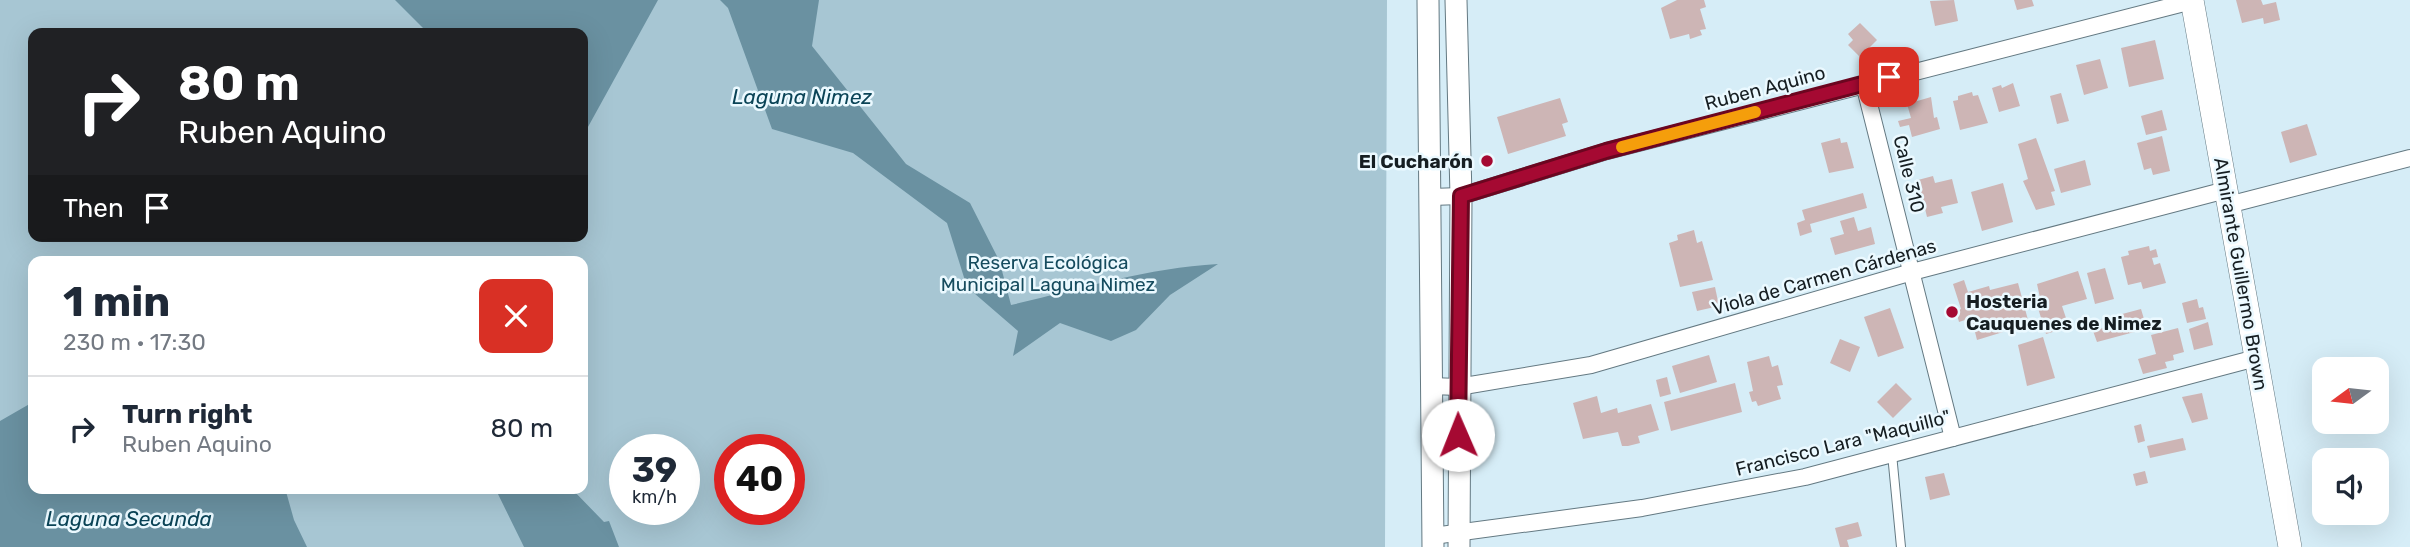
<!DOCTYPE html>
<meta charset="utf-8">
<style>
body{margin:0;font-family:Rubik,sans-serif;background:#f6f6f7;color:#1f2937;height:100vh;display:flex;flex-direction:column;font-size:26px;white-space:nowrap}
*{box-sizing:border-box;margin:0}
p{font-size:23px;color:#747a83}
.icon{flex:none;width:38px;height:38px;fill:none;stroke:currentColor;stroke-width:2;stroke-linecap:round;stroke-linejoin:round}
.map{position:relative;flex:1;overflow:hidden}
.details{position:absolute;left:28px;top:256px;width:560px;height:238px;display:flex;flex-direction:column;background:#fff;border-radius:14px;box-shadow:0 7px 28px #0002}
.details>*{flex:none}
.top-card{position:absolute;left:28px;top:28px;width:560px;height:214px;border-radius:14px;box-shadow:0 7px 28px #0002;background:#202124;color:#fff;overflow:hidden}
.needle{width:46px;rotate:255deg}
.buttons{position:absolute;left:2312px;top:357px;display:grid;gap:14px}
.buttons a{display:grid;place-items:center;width:77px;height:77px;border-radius:14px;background:#fff;box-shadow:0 7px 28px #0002;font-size:35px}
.speed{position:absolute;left:609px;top:434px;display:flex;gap:14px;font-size:35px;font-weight:700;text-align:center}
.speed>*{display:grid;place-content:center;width:91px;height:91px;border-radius:50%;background:#fff;box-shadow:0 7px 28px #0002;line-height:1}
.speed small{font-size:18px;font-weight:400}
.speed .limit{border:10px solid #d22;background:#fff;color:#111}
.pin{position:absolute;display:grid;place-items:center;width:60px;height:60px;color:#fff;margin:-30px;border-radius:14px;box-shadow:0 4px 10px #0006}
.me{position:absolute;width:77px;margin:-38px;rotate:359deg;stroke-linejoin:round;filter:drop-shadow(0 0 5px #0008)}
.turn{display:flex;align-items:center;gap:24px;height:147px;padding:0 35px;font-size:32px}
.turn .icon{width:91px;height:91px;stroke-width:2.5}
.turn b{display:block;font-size:49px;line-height:60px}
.then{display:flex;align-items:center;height:66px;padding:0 35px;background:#0003;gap:14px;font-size:26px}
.round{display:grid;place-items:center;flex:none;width:74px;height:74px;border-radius:14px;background:#f6f6f7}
.overview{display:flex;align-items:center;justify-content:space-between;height:119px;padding:0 35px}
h1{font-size:42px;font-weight:700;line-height:52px}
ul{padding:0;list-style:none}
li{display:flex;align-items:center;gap:21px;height:105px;padding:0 35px;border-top:2px solid #e0e1e3}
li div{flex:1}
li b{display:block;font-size:26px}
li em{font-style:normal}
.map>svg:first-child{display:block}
</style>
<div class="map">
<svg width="2410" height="547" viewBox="0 0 2410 547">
<rect width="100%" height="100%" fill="#d6edf7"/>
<path fill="#a7c6d3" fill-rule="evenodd" d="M0,0H1387L1385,547H0ZM33,33H583V236H33ZM33,261H583V488H33ZM625,450H684V509H625ZM730,450H789V509H730Z"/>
<g fill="#6a91a1">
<path d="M395,0H658L583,136V33H428Z"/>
<path d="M720,0H819L812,46L906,164L970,203L1004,270L1001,267L1011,305C1081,289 1146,268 1218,264L1170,295L1136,330L1111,341L1060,323L1013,356L1018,331L967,287L947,223L853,153L772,129L728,8Z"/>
<path d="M33,402V488H285L294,520L307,547H0V421Z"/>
<path d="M495,488H571L604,522L609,521L619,547H524Z"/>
</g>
<g fill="#cdb5b5">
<path d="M1677,0H1704L1706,7L1700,9L1706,29L1700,30L1702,35L1690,39L1689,34L1670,39L1661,8Z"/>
<path d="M1954,0L1958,21L1935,26L1930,1Z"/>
<path d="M2014,0H2032L2034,6L2017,10Z"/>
<path d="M2236,0H2261L2263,5L2276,2L2280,20L2264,24L2263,18L2242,23Z"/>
<path d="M1860,23L1877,40L1860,57L1848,45L1853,40L1848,34Z"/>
<path d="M2155,40L2164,79L2129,87L2121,48Z"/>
<path d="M2100,59L2108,88L2084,95L2076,65Z"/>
<path d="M2013,83L2020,106L1999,112L1992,88L2001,85L2002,88Z"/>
<path d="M1972,92L1973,96L1978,95L1988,123L1960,130L1953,101L1958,100V96Z"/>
<path d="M2061,93L2069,121L2057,124L2050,96Z"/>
<path d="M1931,97L1934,118L1937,117L1940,129L1912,137L1909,125L1900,127L1898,121L1911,118L1907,104Z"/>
<path d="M1560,98L1568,122L1562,124L1566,136L1508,154L1497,117Z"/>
<path d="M2162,110L2167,130L2146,135L2141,116Z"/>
<path d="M2307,124L2317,155L2290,163L2281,132Z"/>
<path d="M2162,136L2170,171L2153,175L2151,168L2144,170L2137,143Z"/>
<path d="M1840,138L1841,143L1847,142L1854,168L1829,173L1821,143Z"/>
<path d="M2036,138L2055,191L2051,192L2055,205L2036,210L2023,181L2028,179L2018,144Z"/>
<path d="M2085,160L2091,185L2061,193L2054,169Z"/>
<path d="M1933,176L1935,183L1952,179L1958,203L1941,207L1943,213L1927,217L1918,180Z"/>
<path d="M2003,183L2013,222L1982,231L1971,192Z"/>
<path d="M1863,193L1867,208L1810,224L1812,232L1800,236L1797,223L1805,220L1802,210Z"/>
<path d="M1854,217L1858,231L1871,227L1875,244L1835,255L1830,238L1844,234L1840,221Z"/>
<path d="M1694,230L1697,243L1702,241L1713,280L1680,287L1669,243L1678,240L1677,235Z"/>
<path d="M2149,246L2150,251L2156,249L2158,257L2152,258L2154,265L2160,263L2166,283L2143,289L2141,282L2128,285L2121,257L2129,255L2128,251Z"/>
<path d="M2105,268L2114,299L2095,304L2087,273Z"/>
<path d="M2078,271L2087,299L2062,306L2069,327L2046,334L2038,308L2042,307L2037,284Z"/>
<path d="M1964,280L1968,292L1989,286L1990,290L2018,283L2028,320L2002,327L2003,332L1977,340L1973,324L1967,326L1965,320L1959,322L1956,311L1961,309L1953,284Z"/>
<path d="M1715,287L1719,306L1697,311L1692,292Z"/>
<path d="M2197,299L2199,308L2203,307L2206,319L2187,323L2182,303Z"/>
<path d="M1890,308L1904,348L1878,357L1864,317Z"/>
<path d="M2141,309L2144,319L2135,321L2138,331L2097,342L2093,331L2113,325L2111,317Z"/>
<path d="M2208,322L2213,345L2194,350L2189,329Z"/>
<path d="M2178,328L2184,352L2173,355L2174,360L2165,362L2167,368L2143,374L2138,359L2156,354L2151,335Z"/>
<path d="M2043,337L2055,378L2027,386L2018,345Z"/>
<path d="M1840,339L1860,347L1850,372L1830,363Z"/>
<path d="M1709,355L1717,382L1680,393L1672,366Z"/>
<path d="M1769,356L1772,367L1778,365L1783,385L1777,386L1781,399L1758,406L1756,401L1752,402L1749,392L1753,391L1747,362Z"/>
<path d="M1667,377L1671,394L1660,397L1656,380Z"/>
<path d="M1735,383L1742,412L1671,431L1664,402Z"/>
<path d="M1896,383L1912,399L1893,418L1877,402Z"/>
<path d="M2202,393L2208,419L2192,423L2182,397Z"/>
<path d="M1597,396L1601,413L1617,408L1618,413L1651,404L1659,430L1638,436L1640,443L1628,446H1622L1618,432L1583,439L1573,403Z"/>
<path d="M2141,424L2145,441L2138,443L2134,426Z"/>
<path d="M2183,438L2186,450L2150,458L2147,446Z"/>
<path d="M2145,471L2148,483L2136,486L2133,474Z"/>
<path d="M1944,473L1950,495L1930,500L1925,477Z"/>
<path d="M1858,522L1862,536L1847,540L1849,547H1840L1835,528Z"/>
</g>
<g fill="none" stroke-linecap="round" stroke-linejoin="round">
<g stroke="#647982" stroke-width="10">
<path id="service" d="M1892,454L1901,547"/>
</g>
<g stroke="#647982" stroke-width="18">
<g id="minor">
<path d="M1864,84L1953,438"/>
<path d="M1431,197L1461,196L1607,151L2192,1"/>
<path d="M2228,205L2410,158"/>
<path d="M1431,386L1458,387L1591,365L1912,272L2226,190"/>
<path d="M1433,536L1642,508L1805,477L2256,358"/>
</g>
</g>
<g stroke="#647982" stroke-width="23">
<g id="tertiary">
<path d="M1428,0L1433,547"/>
<path d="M1456,0L1461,196L1459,547"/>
</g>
</g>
<g stroke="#647982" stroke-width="24">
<path id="secondary" d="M2192,0L2290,547"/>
</g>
<use href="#service" stroke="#fff" stroke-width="8"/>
<use href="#minor" stroke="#fff" stroke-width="16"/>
<use href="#tertiary" stroke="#fff" stroke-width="21"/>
<use href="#secondary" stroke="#fff" stroke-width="23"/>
</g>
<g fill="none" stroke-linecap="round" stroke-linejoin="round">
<g stroke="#6b0620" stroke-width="18">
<path id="route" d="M1458,435L1461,196L1606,151L1889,77"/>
</g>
<use href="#route" stroke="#a50932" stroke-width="12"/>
<path stroke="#f59e0b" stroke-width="12" d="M1622,147L1755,112"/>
</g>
<g fill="#a50932" stroke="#ebf9ff" stroke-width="2.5">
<circle cx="1487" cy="161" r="7"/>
<circle cx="1952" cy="312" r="7"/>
</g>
<g text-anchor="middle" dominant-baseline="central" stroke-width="5" stroke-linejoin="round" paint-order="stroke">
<g font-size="19" fill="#161e22" stroke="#ebf9ff">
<text transform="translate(1765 88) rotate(-15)">Ruben Aquino</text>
<text transform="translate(1909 174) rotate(76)">Calle 310</text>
<text transform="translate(2241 274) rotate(80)">Almirante Guillermo Brown</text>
<text transform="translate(1824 277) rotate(-16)">Viola de Carmen Cárdenas</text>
<text transform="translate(1843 443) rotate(-14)">Francisco Lara "Maquillo"</text>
</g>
<g font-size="19" font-weight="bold" fill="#161e22" stroke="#ebf9ff" text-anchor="end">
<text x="1473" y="161">El Cucharón</text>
<text x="1966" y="301" text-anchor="start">Hosteria<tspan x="1966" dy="22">Cauquenes de Nimez</tspan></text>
</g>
<g font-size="19" fill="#154b5e" stroke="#ebf9ff">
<text x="1048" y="262">Reserva Ecológica<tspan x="1048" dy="22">Municipal Laguna Nimez</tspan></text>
</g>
<g font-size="21" font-style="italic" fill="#0b4457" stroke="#ebf9ff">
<text x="802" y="96">Laguna Nimez</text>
<text x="129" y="518">Laguna Secunda</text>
</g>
</g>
</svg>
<div class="buttons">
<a><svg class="needle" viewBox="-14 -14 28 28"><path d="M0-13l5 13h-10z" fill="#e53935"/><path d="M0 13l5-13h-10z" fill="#747a83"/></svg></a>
<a><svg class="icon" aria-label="sound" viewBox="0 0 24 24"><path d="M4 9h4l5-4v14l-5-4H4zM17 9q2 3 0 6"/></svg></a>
</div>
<div class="speed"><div>39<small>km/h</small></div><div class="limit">40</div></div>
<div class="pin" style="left:1889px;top:77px;background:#d93025"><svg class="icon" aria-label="arrive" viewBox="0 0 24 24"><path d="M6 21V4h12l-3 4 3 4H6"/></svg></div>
<svg class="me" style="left:1458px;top:435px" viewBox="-20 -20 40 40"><circle r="19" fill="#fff"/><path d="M0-13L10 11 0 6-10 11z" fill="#a50932"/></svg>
<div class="top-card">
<div class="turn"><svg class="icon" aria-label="right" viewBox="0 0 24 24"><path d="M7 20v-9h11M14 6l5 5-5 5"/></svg><div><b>80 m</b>Ruben Aquino</div></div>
<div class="then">Then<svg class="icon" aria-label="arrive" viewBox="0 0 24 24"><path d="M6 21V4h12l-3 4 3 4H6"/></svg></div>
</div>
<section class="details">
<div class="overview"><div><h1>1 min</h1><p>230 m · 17:30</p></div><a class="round" style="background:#d93025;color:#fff"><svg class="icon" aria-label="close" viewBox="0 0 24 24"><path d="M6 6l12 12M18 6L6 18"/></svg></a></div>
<ul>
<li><svg class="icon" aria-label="right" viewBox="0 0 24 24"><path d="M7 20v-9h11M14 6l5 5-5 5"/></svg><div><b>Turn right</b><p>Ruben Aquino</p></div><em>80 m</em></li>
</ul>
</section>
</div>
